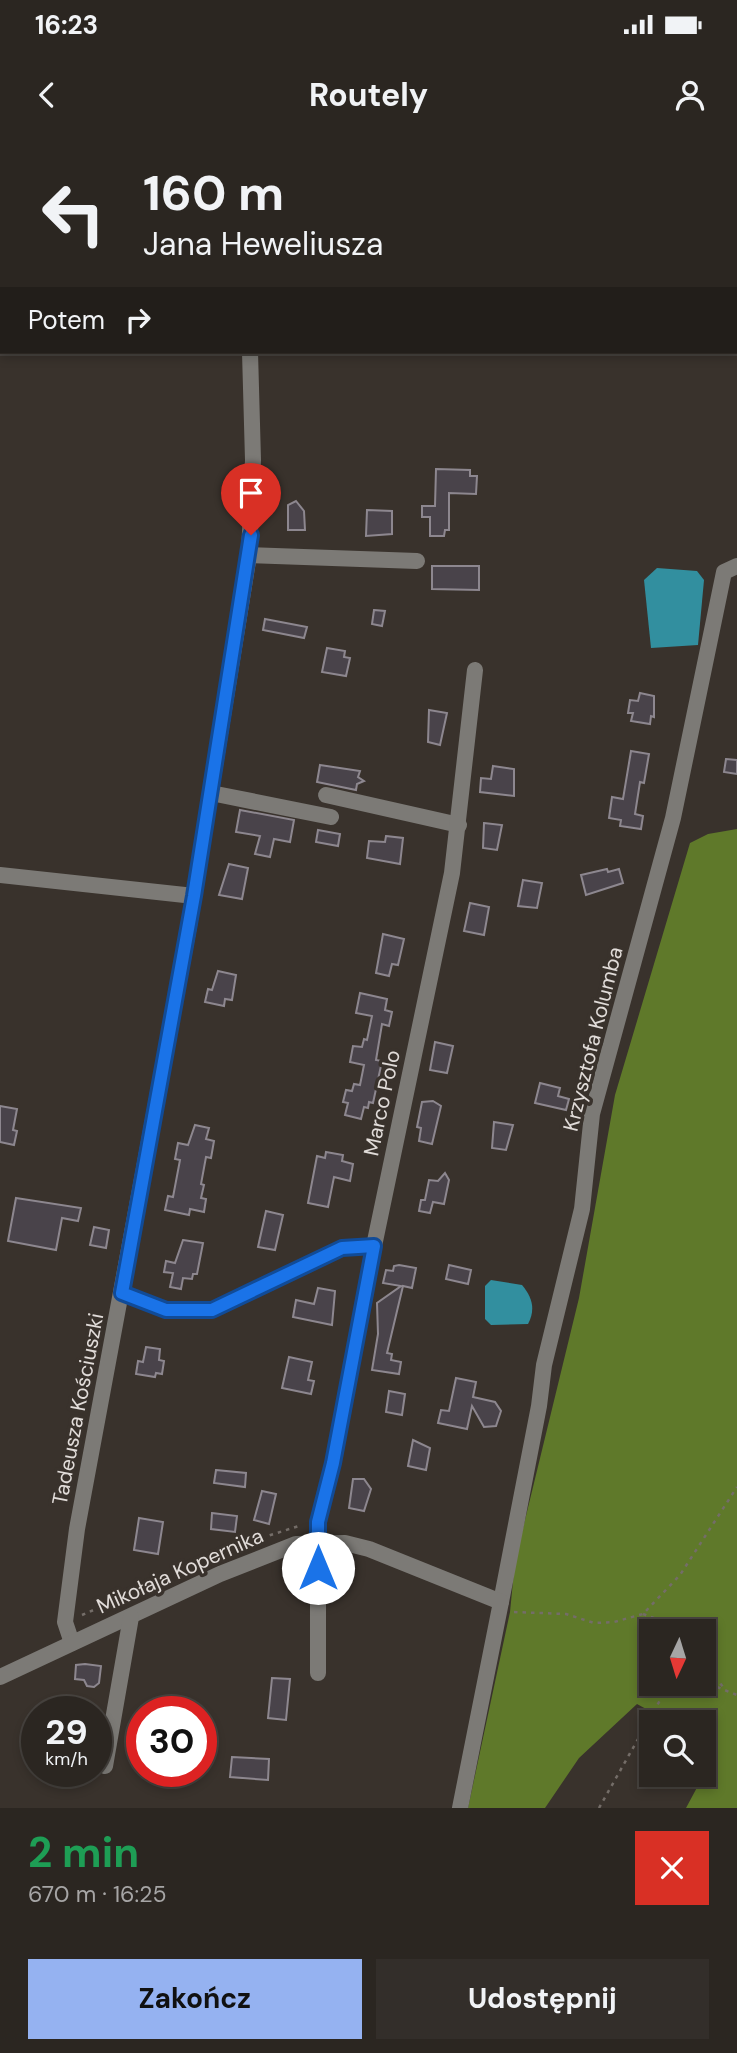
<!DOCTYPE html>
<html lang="pl">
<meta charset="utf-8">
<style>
body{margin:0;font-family:"DM Sans",sans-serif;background:#332e2a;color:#f1f3f6;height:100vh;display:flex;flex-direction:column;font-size:26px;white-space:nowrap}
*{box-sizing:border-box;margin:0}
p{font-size:23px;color:#a6a5a5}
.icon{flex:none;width:38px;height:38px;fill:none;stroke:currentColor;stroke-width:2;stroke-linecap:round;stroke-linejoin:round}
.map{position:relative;height:1668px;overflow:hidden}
.side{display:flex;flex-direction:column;background:#2b2621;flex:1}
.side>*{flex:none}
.hud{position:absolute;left:0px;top:0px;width:738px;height:214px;box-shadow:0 4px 10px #0003,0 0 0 2px #47433f;background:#2b2621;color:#f1f3f6;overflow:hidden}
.needle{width:46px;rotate:184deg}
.tools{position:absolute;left:639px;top:1479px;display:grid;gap:14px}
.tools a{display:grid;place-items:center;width:77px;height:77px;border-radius:0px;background:#2b2621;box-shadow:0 4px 10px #0003,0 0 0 2px #47433f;font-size:35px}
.speed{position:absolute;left:21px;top:1556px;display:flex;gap:14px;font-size:35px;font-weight:700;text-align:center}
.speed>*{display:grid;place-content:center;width:91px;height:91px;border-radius:50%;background:#2b2621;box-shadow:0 4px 10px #0003,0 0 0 2px #47433f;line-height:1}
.speed small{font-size:18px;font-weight:400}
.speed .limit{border:10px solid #d22;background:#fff;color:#111}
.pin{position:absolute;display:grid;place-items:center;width:60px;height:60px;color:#fff;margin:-72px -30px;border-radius:50% 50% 50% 0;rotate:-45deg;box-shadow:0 0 7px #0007}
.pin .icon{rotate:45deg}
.me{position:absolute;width:77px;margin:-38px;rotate:0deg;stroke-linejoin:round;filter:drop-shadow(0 0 5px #0008)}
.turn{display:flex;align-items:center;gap:24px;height:147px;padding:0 28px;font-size:32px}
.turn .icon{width:91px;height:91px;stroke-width:2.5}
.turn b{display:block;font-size:49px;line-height:60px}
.then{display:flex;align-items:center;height:66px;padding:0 28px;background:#0003;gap:14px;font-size:26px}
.round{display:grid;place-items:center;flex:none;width:74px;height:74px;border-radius:0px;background:#332e2a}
.headline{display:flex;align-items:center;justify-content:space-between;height:119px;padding:0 28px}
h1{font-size:42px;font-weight:700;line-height:52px;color:#1e9e55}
.button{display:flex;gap:14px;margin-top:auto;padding:14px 28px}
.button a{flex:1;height:80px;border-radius:0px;background:#95b2f1;color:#111;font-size:28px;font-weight:700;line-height:80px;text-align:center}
.button a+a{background:#332e2a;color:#f1f3f6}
.status{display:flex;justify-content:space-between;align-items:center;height:49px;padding:0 35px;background:#2b2621;direction:ltr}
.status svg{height:19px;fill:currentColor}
header{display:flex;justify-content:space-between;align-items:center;height:91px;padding:0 28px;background:#2b2621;font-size:32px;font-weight:700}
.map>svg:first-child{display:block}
</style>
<div class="status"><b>16:23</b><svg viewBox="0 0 49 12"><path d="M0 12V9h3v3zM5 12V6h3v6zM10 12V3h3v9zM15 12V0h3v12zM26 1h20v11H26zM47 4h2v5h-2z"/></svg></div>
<header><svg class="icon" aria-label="back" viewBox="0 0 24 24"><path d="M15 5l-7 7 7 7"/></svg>Routely<svg class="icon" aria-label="person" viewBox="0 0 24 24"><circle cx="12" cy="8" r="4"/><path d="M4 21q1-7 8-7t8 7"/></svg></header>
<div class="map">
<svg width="737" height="1668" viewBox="0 0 737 1668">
<rect width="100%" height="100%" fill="#39322c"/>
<path fill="#5f792a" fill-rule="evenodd" d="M737,689V1668H686L701,1640L700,1635L704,1634V1582H670L637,1564L579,1618L545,1668H468L510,1472L515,1421L579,1158L615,955L690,703L708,694ZM651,1491H704V1544H651Z"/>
<g fill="#328f9f">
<path d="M657,428L697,431L704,440L698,505L651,508L644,440Z"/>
<path d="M491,1140L522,1145C532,1157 536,1169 528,1184L491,1185L485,1179V1146Z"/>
</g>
<g fill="#49434a" stroke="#8d878f" stroke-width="2">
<path d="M436,329L470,330V336H477L476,354L449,353V390H445L444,396H430V377H422V366H435Z"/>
<path d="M296,361L304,371L305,390H288V365Z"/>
<path d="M367,370L392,371V394L366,396Z"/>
<path d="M432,426H479V450L432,449Z"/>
<path d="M374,470L385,471L382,486L372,484Z"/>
<path d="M265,479L307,487L304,498L263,490Z"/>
<path d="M327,508L345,511L344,517L350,518L346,536L322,532Z"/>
<path d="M640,553L654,556V577L651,576L650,584L631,581L633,573H628L630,560L638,561Z"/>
<path d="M429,570L447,573L440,605L428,602Z"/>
<path d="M631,611L649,614L644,643L640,642L635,674L643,676L641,689L620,686L621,680L609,678L612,657L623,659Z"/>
<path d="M726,619L737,620V634L724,632Z"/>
<path d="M320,625L360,631L358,637L364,641L357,644L356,650L317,642Z"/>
<path d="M493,626L514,629V656L480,652L481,638L491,639Z"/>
<path d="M240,670L294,680L290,702L274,699L270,717L255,714L260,696L236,692Z"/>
<path d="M484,683L502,685L497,710L483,708Z"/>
<path d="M318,690L340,694L338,706L316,702Z"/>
<path d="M386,696L403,698L400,724L367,718L369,701L385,702Z"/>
<path d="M229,724L248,728L242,759L219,755Z"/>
<path d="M607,729L608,732L619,729L623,743L586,755L581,735Z"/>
<path d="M523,740L542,743L537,768L518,766Z"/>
<path d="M470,763L489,767L484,795L464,791Z"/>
<path d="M383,794L404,799L398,825L392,824L389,836L376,833Z"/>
<path d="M218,831L236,835L232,860L225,859L224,866L205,862L208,849L212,850Z"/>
<path d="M360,853L387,859L385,870L392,872L389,886L382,884L376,920L382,921L373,963L369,962L368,968L364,967L361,979L345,975L348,963L343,962L346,950L352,951L354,944L360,945L364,925L350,922L353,906L362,907L364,899L367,900L372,876L356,873Z"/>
<path d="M435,902L453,906L447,933L430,930Z"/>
<path d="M540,943L560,948L558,956L569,959L566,970L535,963Z"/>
<path d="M433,961L441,966L432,1004L419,1001L421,988L417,987L422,962Z"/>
<path d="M0,966L17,969L13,990L17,991L14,1005L0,1002Z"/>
<path d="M494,982L513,985L506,1010L492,1008Z"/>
<path d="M195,985L209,988L206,999L214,1001L211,1018L206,1017L201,1044L204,1045L201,1058L206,1059L204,1072L190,1069L189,1075L165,1070L168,1056L173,1057L180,1020L175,1019L178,1003L188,1005Z"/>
<path d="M326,1012L343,1015L342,1021L353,1024L350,1041L334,1037L328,1067L308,1063L317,1016L325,1018Z"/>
<path d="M445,1033L449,1040L444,1064L433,1062L430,1073L419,1071L421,1060H425L429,1040L438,1041Z"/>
<path d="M16,1058L81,1068L78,1081L62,1078L56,1110L8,1101Z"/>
<path d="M266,1071L283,1075L275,1110L258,1107Z"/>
<path d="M94,1087L109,1090L106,1108L90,1105Z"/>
<path d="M183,1100L203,1103L197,1134H193L192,1139L183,1138L181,1149L170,1147L173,1133L164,1132L166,1121L175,1123Z"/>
<path d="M399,1125L416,1128L412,1148L403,1146L387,1213L392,1214L391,1220L401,1222L399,1234L372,1230L378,1194L377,1163L401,1146L383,1143L386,1130L393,1131L394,1126Z"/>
<path d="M449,1125L471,1130L468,1144L446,1139Z"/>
<path d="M318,1148L335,1151L332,1185L293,1177L296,1160L314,1164Z"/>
<path d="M146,1207L160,1209L159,1220L164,1221L162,1234L156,1233L155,1237L136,1234L138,1221L143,1222Z"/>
<path d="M289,1217L312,1222L308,1240L314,1241L311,1254L282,1248Z"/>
<path d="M456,1238L476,1242L473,1257L495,1262L501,1271L496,1286L484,1287L472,1266L467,1289L438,1283L441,1270L449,1271Z"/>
<path d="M389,1251L405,1254L402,1275L386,1272Z"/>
<path d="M413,1300L430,1308L426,1330L408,1326Z"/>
<path d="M216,1330L246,1333L245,1347L214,1343Z"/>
<path d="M353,1339H364L371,1349L364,1371L349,1368Z"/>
<path d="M262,1351L276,1354L269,1384L254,1380Z"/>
<path d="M212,1373L237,1376L235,1392L211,1389Z"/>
<path d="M139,1378L163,1382L158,1414L134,1410Z"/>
<path d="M85,1524L101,1526L99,1543L94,1547L87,1546L84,1540L75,1539L76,1525Z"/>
<path d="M272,1538L290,1539L286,1580L268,1578Z"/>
<path d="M232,1617L269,1619L268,1640L230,1637Z"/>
</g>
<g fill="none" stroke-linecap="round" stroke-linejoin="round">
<g stroke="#746d68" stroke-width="2.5" stroke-dasharray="3.5 5" stroke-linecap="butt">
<path d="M514,1472L566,1474L594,1483L614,1482L643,1474L680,1435L737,1347"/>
<path d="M643,1474L664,1482L674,1491"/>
<path d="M82,1475L258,1399L302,1385"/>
<path d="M704,1524L724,1548"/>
<path d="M692,1544L717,1547L737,1555"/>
<path d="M599,1668L667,1548L684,1544"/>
</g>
<g stroke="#7c7a76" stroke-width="16">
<path d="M247,0V2"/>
<path d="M249,415L417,421"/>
<path d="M211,653L331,677"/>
<path d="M326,655L459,685"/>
<path d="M0,735L194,756"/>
<path d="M122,1153L166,1170H212L342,1108L374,1106"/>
<path d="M501,1462L539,1266L544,1225L582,1069L592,974L673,678L724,432L737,426"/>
<path d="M72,1503L65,1482L77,1389L189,786L249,415L253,320L250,212"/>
<path d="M318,1533V1382L333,1323L374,1106L452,733L475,530"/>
<path d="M0,1537L220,1434L296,1404L345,1403L369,1409L501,1462L460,1668"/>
<path d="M105,1626L131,1477"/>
</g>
</g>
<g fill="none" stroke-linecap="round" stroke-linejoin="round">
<g stroke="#114b97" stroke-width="18">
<path id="route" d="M251,395L194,756L122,1153L166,1170H212L342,1108L374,1106L333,1323L318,1382V1428"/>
</g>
<use href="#route" stroke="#1a73e8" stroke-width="12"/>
</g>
<g text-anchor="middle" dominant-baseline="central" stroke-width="7" stroke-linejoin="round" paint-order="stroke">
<g font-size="21" fill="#e1dcd9" stroke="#39322c">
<text transform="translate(593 899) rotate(-76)">Krzysztofa Kolumba</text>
<text transform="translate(382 963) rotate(-78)">Marco Polo</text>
<text transform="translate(78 1269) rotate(-79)">Tadeusza Kościuszki</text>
<text transform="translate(180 1431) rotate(-24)">Mikołaja Kopernika</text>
</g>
</g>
</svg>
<div class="tools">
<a><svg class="needle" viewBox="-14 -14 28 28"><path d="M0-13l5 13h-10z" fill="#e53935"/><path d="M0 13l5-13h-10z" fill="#a6a5a5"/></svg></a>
<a><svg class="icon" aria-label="search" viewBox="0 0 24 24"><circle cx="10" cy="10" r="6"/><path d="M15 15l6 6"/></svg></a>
</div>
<div class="speed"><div>29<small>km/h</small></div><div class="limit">30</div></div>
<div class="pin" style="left:251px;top:395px;background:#d93025"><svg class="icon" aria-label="arrive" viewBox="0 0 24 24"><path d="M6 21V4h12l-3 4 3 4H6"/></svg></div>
<svg class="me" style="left:318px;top:1428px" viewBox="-20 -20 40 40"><circle r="19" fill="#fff"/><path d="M0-13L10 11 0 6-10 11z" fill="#1a73e8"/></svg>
<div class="hud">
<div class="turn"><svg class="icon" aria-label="left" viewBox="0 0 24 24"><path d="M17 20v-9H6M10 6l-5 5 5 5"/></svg><div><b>160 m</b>Jana Heweliusza</div></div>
<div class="then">Potem<svg class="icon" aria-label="right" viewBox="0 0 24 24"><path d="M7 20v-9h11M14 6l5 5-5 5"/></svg></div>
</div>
</div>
<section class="side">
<div class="headline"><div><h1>2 min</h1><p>670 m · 16:25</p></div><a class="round" style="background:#d93025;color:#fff"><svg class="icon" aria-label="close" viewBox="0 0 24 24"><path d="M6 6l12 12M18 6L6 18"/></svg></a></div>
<div class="button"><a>Zakończ</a><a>Udostępnij</a></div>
</section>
